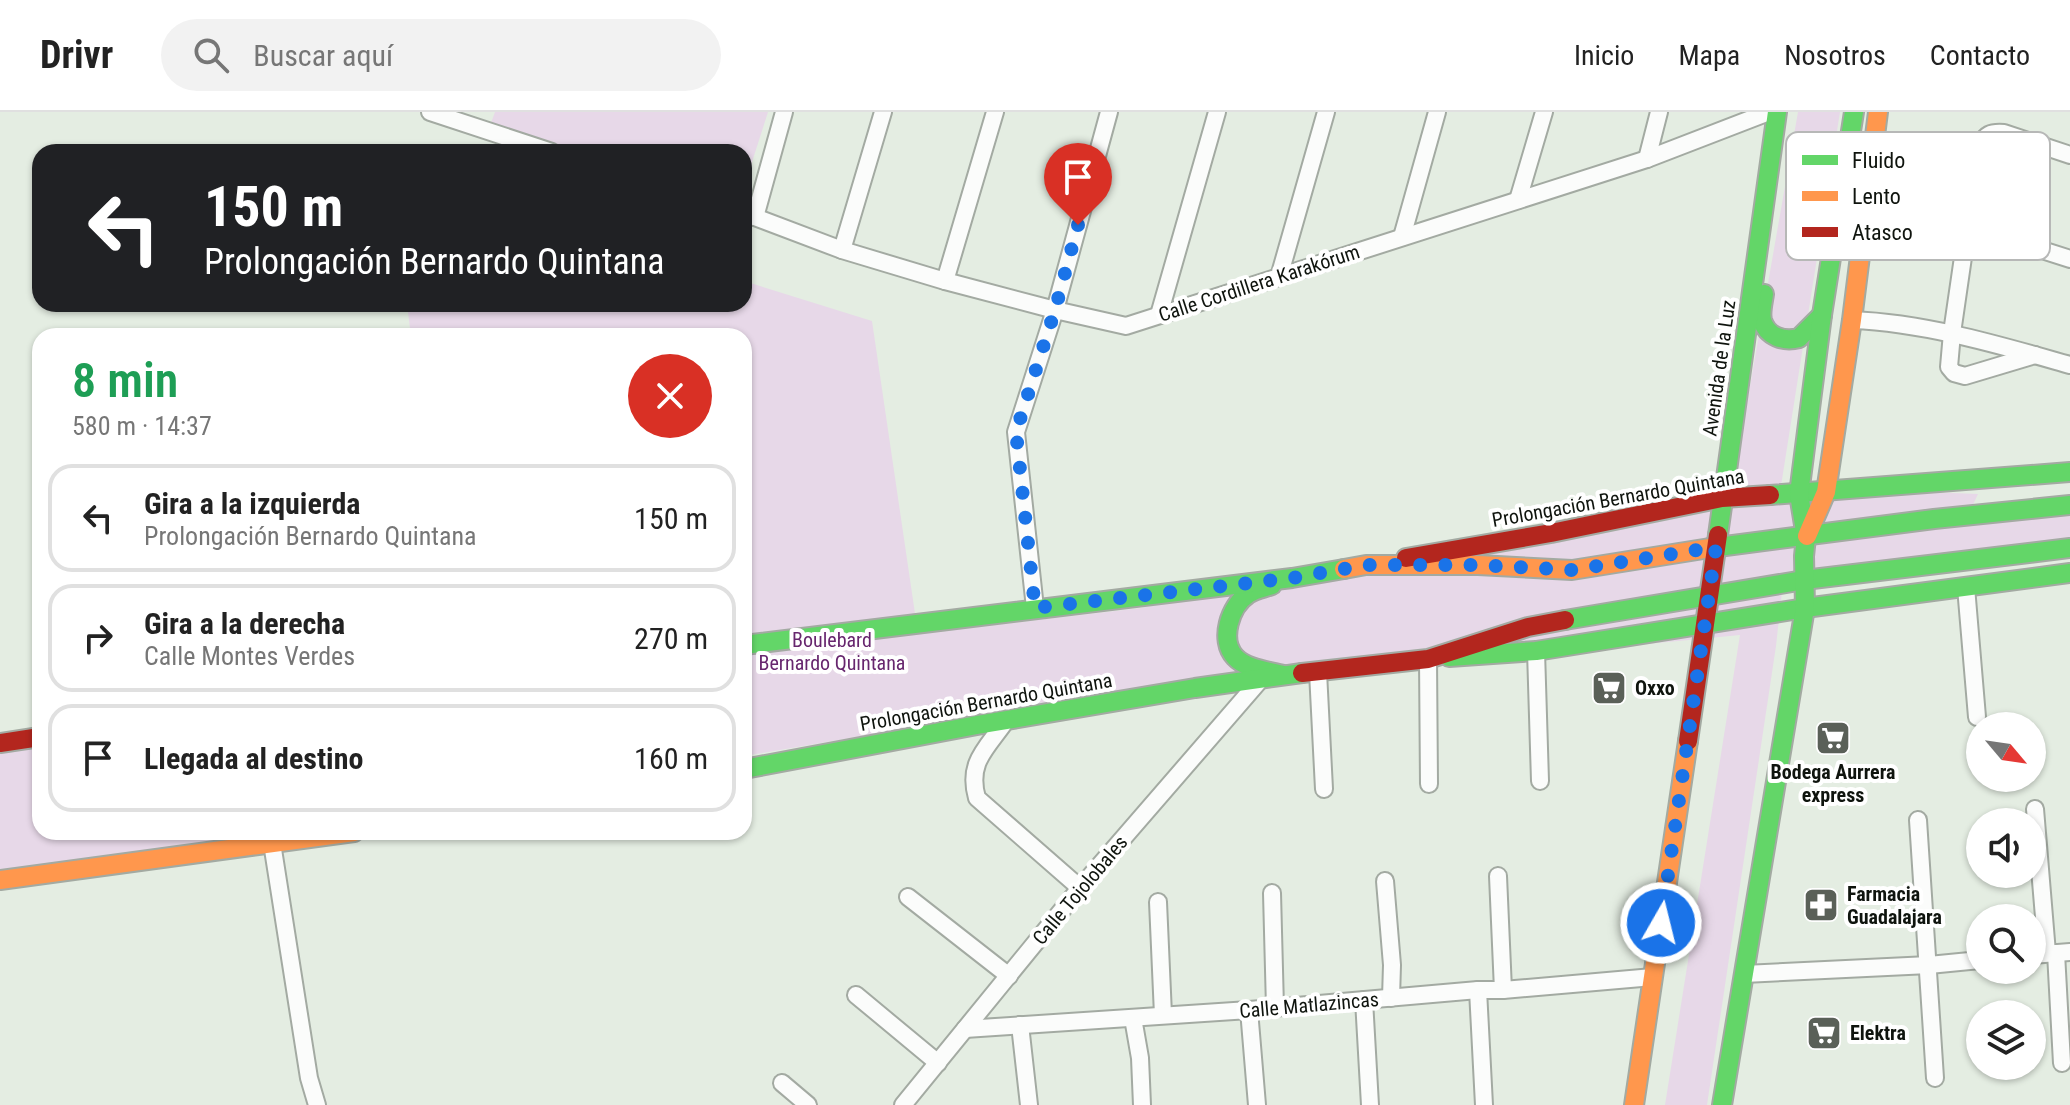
<!DOCTYPE html>
<html lang="es">
<meta charset="utf-8">
<style>
body{margin:0;font-family:"Roboto Condensed",sans-serif;background:#f2f2f2;color:#222;height:100vh;display:flex;flex-direction:column;font-size:30px;white-space:nowrap}
*{box-sizing:border-box;margin:0}
p{font-size:26px;color:#767676}
.icon{flex:none;width:44px;height:44px;fill:none;stroke:currentColor;stroke-width:2;stroke-linecap:round;stroke-linejoin:round}
.map{position:relative;flex:1;overflow:hidden}
.panel{position:absolute;left:32px;top:216px;width:720px;height:512px;display:flex;flex-direction:column;background:#fff;border-radius:24px;box-shadow:0 2px 6px #0004}
.panel>*{flex:none}
.guide{position:absolute;left:32px;top:32px;width:720px;height:168px;border-radius:24px;box-shadow:0 2px 6px #0004;background:#202124;color:#fff;overflow:hidden}
.needle{width:52px;rotate:119deg}
.buttons{position:absolute;left:1966px;top:600px;display:grid;gap:16px}
.buttons a{display:grid;place-items:center;width:80px;height:80px;border-radius:50%;background:#fff;box-shadow:0 2px 6px #0004;font-size:40px}
.pin{position:absolute;display:grid;place-items:center;width:68px;height:68px;color:#fff;margin:-82px -34px;border-radius:50% 50% 50% 0;rotate:-45deg;box-shadow:0 0 8px #0007}
.pin .icon{rotate:45deg}
.me{position:absolute;width:88px;margin:-44px;rotate:8deg;stroke-linejoin:round;filter:drop-shadow(0 0 6px #0008)}
.turn{display:flex;align-items:center;gap:28px;height:168px;padding:0 40px;font-size:36px}
.turn .icon{width:104px;height:104px;stroke-width:2.5}
.turn b{display:block;font-size:56px;line-height:68px}
.round{display:grid;place-items:center;flex:none;width:84px;height:84px;border-radius:42px;background:#f2f2f2}
.head{display:flex;align-items:center;justify-content:space-between;height:136px;padding:0 40px}
h1{font-size:48px;font-weight:600;line-height:60px;color:#1e9e55}
ul{padding:0;list-style:none}
li{display:flex;align-items:center;gap:24px;height:108px;margin:0 16px 12px;padding:0 24px;border:4px solid #e0e0e0;border-radius:24px}
li div{flex:1}
li b{display:block;font-size:30px}
li em{font-style:normal}
header{display:flex;align-items:center;gap:48px;box-sizing:border-box;height:112px;padding:0 40px;background:#fff;border-bottom:2px solid #e0e0e0}
header strong{font-size:38px}
nav{display:flex;gap:44px;margin-inline-start:auto;font-size:28px}
.search{width:560px;height:72px;background:#f2f2f2;display:flex;align-items:center;gap:20px;box-sizing:border-box;padding:0 28px;border-radius:44px;color:#767676;font-size:30px}
.map>svg:first-child{display:block}
</style>
<header>
<strong>Drivr</strong>
<div class="search"><svg class="icon" aria-label="search" viewBox="0 0 24 24"><circle cx="10" cy="10" r="6"/><path d="M15 15l6 6"/></svg>Buscar aquí</div>
<nav><a>Inicio</a><a>Mapa</a><a>Nosotros</a><a>Contacto</a></nav>
</header>
<div class="map">
<svg width="2070" height="993" viewBox="0 0 2070 993">
<rect width="100%" height="100%" fill="#e4ede2"/>
<g fill="#e7d8e8">
<path d="M495,0H768L744,75V40H562L488,19Z"/>
<path d="M1798,0H1840L1781,374L1978,382L1970,399L2070,397V428L1783,470L1776,534L1707,993H1665L1740,523L1082,587L744,644V224H411L407,192H744V169L872,209L918,522L1141,496L1732,377Z"/>
<path d="M40,634V720H287L0,759V640Z"/>
</g>
<g fill="none" stroke-linecap="round" stroke-linejoin="round">
<g stroke="#a3aaa2" stroke-width="20">
<g id="street">
<path d="M430,0L552,40"/>
<path d="M1647,47L1659,0"/>
<path d="M1518,88L1544,0"/>
<path d="M744,101L842,138L945,169L1055,198L1126,214L1647,47L1769,0"/>
<path d="M755,105L784,0"/>
<path d="M1967,114L2070,147"/>
<path d="M1402,125L1437,0"/>
<path d="M842,138L883,0"/>
<path d="M1279,165L1326,0"/>
<path d="M945,169L995,0"/>
<path d="M1159,203L1217,0"/>
<path d="M1852,208C1926,211 1999,233 2070,253"/>
<path d="M2035,243L1965,264L1954,261L1949,255L1952,221L1979,35C1985,22 1991,20 2004,21L2070,43"/>
<path d="M1966,475L1977,605"/>
<path d="M1035,496L1016,320L1055,198L1109,0"/>
<path d="M1536,539L1540,669"/>
<path d="M1428,547L1429,672"/>
<path d="M1318,560L1324,677"/>
<path d="M1005,610C986,637 967,651 977,686L1080,776"/>
<path d="M2035,697L2047,841"/>
<path d="M1918,708L1935,966"/>
<path d="M272,731L309,966L317,993"/>
<path d="M1498,764L1503,878"/>
<path d="M1385,769L1392,853L1391,886"/>
<path d="M1272,781L1275,896"/>
<path d="M908,785L1009,864"/>
<path d="M1158,790L1163,903"/>
<path d="M2056,841L2062,951"/>
<path d="M2032,843L2070,840"/>
<path d="M1744,862L1929,853L1980,848"/>
<path d="M1478,878L1484,993"/>
<path d="M856,883L938,951"/>
<path d="M1364,888L1370,993"/>
<path d="M1249,898L1257,993"/>
<path d="M1133,906L1140,946L1142,993"/>
<path d="M1020,913L1029,993"/>
<path d="M965,917L1249,898L1478,878H1503L1653,865"/>
<path d="M782,971L808,993"/>
<path d="M903,993L1080,776L1261,567"/>
</g>
</g>
<g stroke="#a3aaa2" stroke-width="22">
<g id="fast">
<path d="M1764,182C1763,190 1760,200 1762,208C1767,225 1784,230 1799,226L1822,203"/>
<path d="M1770,383L2070,360"/>
<path d="M1718,423L1777,0"/>
<path d="M1710,436L1934,407L2070,393"/>
<path d="M1272,473C1264,476 1255,477 1248,482C1230,494 1219,528 1235,545C1246,557 1268,559 1283,563"/>
<path d="M1565,508L1804,468L2070,436"/>
<path d="M744,533L1292,466L1344,457"/>
<path d="M1449,545L1536,539L1805,496L2070,461"/>
<path d="M744,657L977,613L1195,576L1302,561"/>
<path d="M1722,993L1805,496L1804,444L1806,425L1799,382L1822,203L1854,0"/>
</g>
</g>
<g stroke="#a3aaa2" stroke-width="22">
<g id="slow">
<path d="M1807,424L1826,380L1852,208L1878,0"/>
<path d="M1344,457L1366,453H1478L1572,458L1710,436"/>
<path d="M0,768L354,720"/>
<path d="M1634,993L1688,629"/>
</g>
</g>
<g stroke="#a3aaa2" stroke-width="22">
<g id="jam">
<path d="M1406,446L1551,421L1722,386L1770,383"/>
<path d="M1302,561L1428,547L1528,515L1565,508"/>
<path d="M1688,629L1718,423"/>
<path d="M0,631L40,625"/>
</g>
</g>
<use href="#street" stroke="#fbfcfb" stroke-width="16"/>
<use href="#fast" stroke="#63d668" stroke-width="18"/>
<use href="#slow" stroke="#ff974d" stroke-width="18"/>
<use href="#jam" stroke="#b3261e" stroke-width="18"/>
</g>
<g fill="none" stroke-linecap="round" stroke-linejoin="round">
<path stroke="#1a73e8" stroke-width="14" stroke-dasharray="0 25.2" d="M1078,113L1055,198L1016,320L1035,496L1292,466L1366,453H1478L1572,458L1716,435L1661,811"/>
</g>
<defs>
<g id="supermarket-square" transform="scale(1.8)"><rect x="-9" y="-9" width="18" height="18" rx="4" fill="#5a6058" stroke="#fff"/><path d="M-6-5.5h2.5l.6 2H6L4.5 2H-2.5L-4.4-4H-6ZM-1.5 3.2a1.3 1.3 0 1 0 .1 0ZM3 3.2a1.3 1.3 0 1 0 .1 0Z" fill="#fff"/></g>
<g id="pharmacy-square" transform="scale(1.8)"><rect x="-9" y="-9" width="18" height="18" rx="4" fill="#5a6058" stroke="#fff"/><path d="M-2-6h4v4h4v4h-4v4h-4v-4h-4v-4h4Z" fill="#fff"/></g>
</defs>
<g fill-rule="evenodd">
<use href="#supermarket-square" x="1609" y="576"/>
<use href="#supermarket-square" x="1833" y="626"/>
<use href="#pharmacy-square" x="1821" y="793"/>
<use href="#supermarket-square" x="1824" y="921"/>
</g>
<g text-anchor="middle" dominant-baseline="central" stroke-width="8" stroke-linejoin="round" paint-order="stroke">
<g font-size="20" fill="#0f140e" stroke="#fff">
<text transform="translate(1259 171) rotate(-18)">Calle Cordillera Karakórum</text>
<text transform="translate(1719 256) rotate(-82)">Avenida de la Luz</text>
<text transform="translate(1618 386) rotate(-10)">Prolongación Bernardo Quintana</text>
<text transform="translate(986 590) rotate(-10)">Prolongación Bernardo Quintana</text>
<text transform="translate(1080 778) rotate(-50)">Calle Tojolobales</text>
<text transform="translate(1309 893) rotate(-5)">Calle Matlazincas</text>
</g>
<g font-size="20" fill="#67266e" stroke="#fff">
<text x="832" y="528">Boulebard<tspan x="832" dy="23">Bernardo Quintana</tspan></text>
</g>
<g font-size="20" font-weight="bold" fill="#0f140e" stroke="#fff" text-anchor="start">
<text x="1635" y="576">Oxxo</text>
<text x="1833" y="660" text-anchor="middle">Bodega Aurrera<tspan x="1833" dy="23">express</tspan></text>
<text x="1847" y="782">Farmacia<tspan x="1847" dy="23">Guadalajara</tspan></text>
<text x="1850" y="921">Elektra</text>
</g>
</g>
<rect x="1786" y="20" width="264" height="128" rx="12" fill="#fff" stroke="#b7b8b7" stroke-width="2"/>
<rect x="1802" y="43" width="36" height="10" fill="#63d668"/>
<rect x="1802" y="79" width="36" height="10" fill="#ff974d"/>
<rect x="1802" y="115" width="36" height="10" fill="#b3261e"/>
<g font-size="22" fill="#0f140e">
<text x="1852" y="56">Fluido</text>
<text x="1852" y="92">Lento</text>
<text x="1852" y="128">Atasco</text>
</g>
</svg>
<div class="buttons">
<a><svg class="needle" viewBox="-14 -14 28 28"><path d="M0-13l5 13h-10z" fill="#e53935"/><path d="M0 13l5-13h-10z" fill="#767676"/></svg></a>
<a><svg class="icon" aria-label="sound" viewBox="0 0 24 24"><path d="M4 9h4l5-4v14l-5-4H4zM17 9q2 3 0 6"/></svg></a>
<a><svg class="icon" aria-label="search" viewBox="0 0 24 24"><circle cx="10" cy="10" r="6"/><path d="M15 15l6 6"/></svg></a>
<a><svg class="icon" aria-label="layers" viewBox="0 0 24 24"><path d="M12 4l9 5-9 5-9-5zM3 14l9 5 9-5"/></svg></a>
</div>
<div class="pin" style="left:1078px;top:113px;background:#d93025"><svg class="icon" aria-label="arrive" viewBox="0 0 24 24"><path d="M6 21V4h12l-3 4 3 4H6"/></svg></div>
<svg class="me" style="left:1661px;top:811px" viewBox="-20 -20 40 40"><circle r="17" fill="#1a73e8" stroke="#fff" stroke-width="3"/><path d="M0-11L8 9 0 5-8 9z" fill="#fff"/></svg>
<div class="guide">
<div class="turn"><svg class="icon" aria-label="left" viewBox="0 0 24 24"><path d="M17 20v-9H6M10 6l-5 5 5 5"/></svg><div><b>150 m</b>Prolongación Bernardo Quintana</div></div>
</div>
<section class="panel">
<div class="head"><div><h1>8 min</h1><p>580 m · 14:37</p></div><a class="round" style="background:#d93025;color:#fff"><svg class="icon" aria-label="close" viewBox="0 0 24 24"><path d="M6 6l12 12M18 6L6 18"/></svg></a></div>
<ul>
<li><svg class="icon" aria-label="left" viewBox="0 0 24 24"><path d="M17 20v-9H6M10 6l-5 5 5 5"/></svg><div><b>Gira a la izquierda</b><p>Prolongación Bernardo Quintana</p></div><em>150 m</em></li>
<li><svg class="icon" aria-label="right" viewBox="0 0 24 24"><path d="M7 20v-9h11M14 6l5 5-5 5"/></svg><div><b>Gira a la derecha</b><p>Calle Montes Verdes</p></div><em>270 m</em></li>
<li><svg class="icon" aria-label="arrive" viewBox="0 0 24 24"><path d="M6 21V4h12l-3 4 3 4H6"/></svg><div><b>Llegada al destino</b></div><em>160 m</em></li>
</ul>
</section>
</div>
